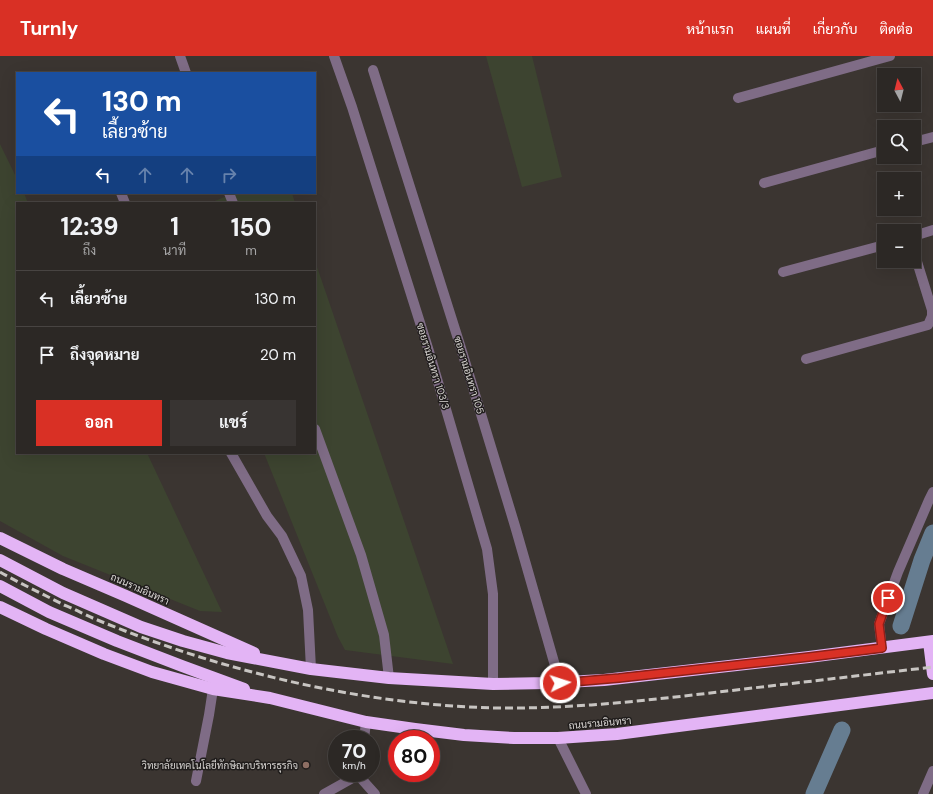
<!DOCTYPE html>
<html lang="th">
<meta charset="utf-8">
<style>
body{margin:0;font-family:"DM Sans",Sarabun,sans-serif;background:#383432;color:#f1f3f6;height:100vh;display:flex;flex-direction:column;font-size:15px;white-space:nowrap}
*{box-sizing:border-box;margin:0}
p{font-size:13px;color:#a6a6a7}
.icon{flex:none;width:22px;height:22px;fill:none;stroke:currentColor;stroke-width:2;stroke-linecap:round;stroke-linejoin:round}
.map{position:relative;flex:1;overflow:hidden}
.sheet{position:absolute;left:16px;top:146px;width:300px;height:252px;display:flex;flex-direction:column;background:#2c2825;border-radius:0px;box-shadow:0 4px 16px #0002,0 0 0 1px #484442}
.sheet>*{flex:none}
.hud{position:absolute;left:16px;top:16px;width:300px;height:122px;border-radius:0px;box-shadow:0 4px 16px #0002,0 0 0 1px #484442;background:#1a4fa0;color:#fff;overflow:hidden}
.needle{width:26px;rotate:353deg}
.fabs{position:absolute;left:877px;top:12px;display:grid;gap:8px}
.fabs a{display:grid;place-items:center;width:44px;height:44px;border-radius:0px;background:#2c2825;box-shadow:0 4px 16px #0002,0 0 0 1px #484442;font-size:20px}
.speed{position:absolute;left:328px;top:674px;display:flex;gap:8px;font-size:20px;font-weight:700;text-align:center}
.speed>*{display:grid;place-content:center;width:52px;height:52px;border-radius:50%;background:#2c2825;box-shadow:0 4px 16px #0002,0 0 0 1px #484442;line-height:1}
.speed small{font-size:10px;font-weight:400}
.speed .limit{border:6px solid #d22;background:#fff;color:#111}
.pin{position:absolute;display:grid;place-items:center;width:34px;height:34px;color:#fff;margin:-17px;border:2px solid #fff;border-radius:50%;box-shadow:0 1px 4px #0007}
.me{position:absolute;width:44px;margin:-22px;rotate:86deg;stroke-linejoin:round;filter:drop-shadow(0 0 3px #0008)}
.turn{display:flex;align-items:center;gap:14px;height:84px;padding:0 20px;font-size:18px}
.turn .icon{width:52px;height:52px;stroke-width:2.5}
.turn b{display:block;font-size:28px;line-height:34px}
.lanes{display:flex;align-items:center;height:38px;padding:0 20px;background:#0003;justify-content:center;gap:20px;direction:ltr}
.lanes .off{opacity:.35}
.eta{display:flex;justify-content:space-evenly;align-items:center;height:68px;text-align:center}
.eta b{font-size:24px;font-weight:700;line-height:28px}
.cta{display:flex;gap:8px;margin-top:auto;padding:8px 20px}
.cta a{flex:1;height:46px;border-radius:0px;background:#d93025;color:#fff;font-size:16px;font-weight:700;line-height:46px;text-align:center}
.cta a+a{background:#383432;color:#f1f3f6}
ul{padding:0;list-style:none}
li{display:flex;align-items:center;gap:12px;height:56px;padding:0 20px;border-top:1px solid #484442}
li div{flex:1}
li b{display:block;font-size:15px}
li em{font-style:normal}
header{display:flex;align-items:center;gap:24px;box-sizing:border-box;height:56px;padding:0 20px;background:#d93025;color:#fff}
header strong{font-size:19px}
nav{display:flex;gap:22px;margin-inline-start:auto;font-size:14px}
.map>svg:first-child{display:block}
</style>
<header>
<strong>Turnly</strong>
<nav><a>หน้าแรก</a><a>แผนที่</a><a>เกี่ยวกับ</a><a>ติดต่อ</a></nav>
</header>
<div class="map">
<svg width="933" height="738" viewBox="0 0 933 738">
<rect width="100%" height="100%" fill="#3b3531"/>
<g fill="#3d4430">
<path d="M486,0H532L562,121L522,131Z"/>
<path d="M0,88L17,123V137H24L28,147H17V397H147L222,556L200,555L63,500L0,465Z"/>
<path d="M234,137H292L295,147H210Z"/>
<path d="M315,205L453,608L345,594L338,581L264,397H315Z"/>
</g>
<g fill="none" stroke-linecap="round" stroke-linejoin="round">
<g stroke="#667d91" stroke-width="17">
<path d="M901,570L922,504L933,477"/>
<path d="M814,738L842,674"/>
</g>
<g stroke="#7f6c86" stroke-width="10">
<path d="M180,0L186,17"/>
<path d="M334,0L352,51L428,292L487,493L493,538V628"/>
<path d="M373,14L460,289L515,470L560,627"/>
<path d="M738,42L890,0"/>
<path d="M914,86L933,81"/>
<path d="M764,127L884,94"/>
<path d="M121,137L125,147"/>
<path d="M229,137L233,147"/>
<path d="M914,180L933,174"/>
<path d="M783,216L884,189"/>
<path d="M806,303L928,269L932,260V254L914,196"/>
<path d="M315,373L361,499L384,579L389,622"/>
<path d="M231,397L267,460L282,480L301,520L308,554L311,613"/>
<path d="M882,592L879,568L898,516L929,444L933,436"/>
<path d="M558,682L586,738"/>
<path d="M364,683L366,666"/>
<path d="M358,717V719L375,738"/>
<path d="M196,725L209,659L213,633"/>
<path d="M324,738L358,719"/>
<path d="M923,738L933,715"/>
</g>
<g stroke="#e3b4f5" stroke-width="12">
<path d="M0,482L63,513L126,540L254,597"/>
<path d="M0,504L63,537L141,571L183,585L227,597L311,613L389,622L493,628L546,627L604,624L809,601L933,585"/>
<path d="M0,530L49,556L117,585L182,610L244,633"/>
<path d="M0,551L46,573L104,598L152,616L213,633L270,642L366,666L415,673L464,679L514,682H558L617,678L933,637"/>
<path d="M929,586L933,618"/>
</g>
<path stroke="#c8c5c2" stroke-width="3" stroke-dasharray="8 4" stroke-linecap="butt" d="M0,516C21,528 43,538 64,549C75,553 85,559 95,563C221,615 361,649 497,652C574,653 651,644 727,635C796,627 864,619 933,611"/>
</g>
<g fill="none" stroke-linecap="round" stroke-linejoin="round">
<g stroke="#8d1f18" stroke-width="10">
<path id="route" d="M560,627L619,622L809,601L882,592L879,568L888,542"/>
</g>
<use href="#route" stroke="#d93025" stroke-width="7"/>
</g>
<circle fill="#8d6e63" stroke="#201d1c" stroke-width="1.5" cx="306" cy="709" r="4"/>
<g text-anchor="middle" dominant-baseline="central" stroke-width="3" stroke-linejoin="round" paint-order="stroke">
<g font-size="10" fill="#dad7d4" stroke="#201d1c">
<text transform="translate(433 310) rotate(73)">ซอยรามอินทรา 103/3</text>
<text transform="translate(469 319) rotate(73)">ซอยรามอินทรา 105</text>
<text transform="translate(140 533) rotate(24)">ถนนรามอินทรา</text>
<text transform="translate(600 667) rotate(-5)">ถนนรามอินทรา</text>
</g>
<g font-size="10" fill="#dad7d4" stroke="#201d1c" text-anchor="end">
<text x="298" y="709">วิทยาลัยเทคโนโลยีทักษิณาบริหารธุรกิจ</text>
</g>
</g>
</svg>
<div class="fabs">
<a><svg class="needle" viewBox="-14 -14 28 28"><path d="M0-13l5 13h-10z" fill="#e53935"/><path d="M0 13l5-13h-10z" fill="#a6a6a7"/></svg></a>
<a><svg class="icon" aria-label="search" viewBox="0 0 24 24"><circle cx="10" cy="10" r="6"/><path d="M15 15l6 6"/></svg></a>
<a>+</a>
<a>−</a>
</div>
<div class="speed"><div>70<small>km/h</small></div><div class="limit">80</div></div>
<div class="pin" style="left:888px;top:542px;background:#d93025"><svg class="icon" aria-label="arrive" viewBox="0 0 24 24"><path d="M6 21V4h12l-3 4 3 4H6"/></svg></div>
<svg class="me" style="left:560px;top:627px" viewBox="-20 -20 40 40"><circle r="17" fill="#d93025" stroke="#fff" stroke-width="3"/><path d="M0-11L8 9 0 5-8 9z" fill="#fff"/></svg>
<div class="hud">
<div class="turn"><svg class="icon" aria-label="left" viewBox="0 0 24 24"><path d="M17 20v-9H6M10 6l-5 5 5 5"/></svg><div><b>130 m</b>เลี้ยวซ้าย</div></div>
<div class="lanes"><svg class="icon" aria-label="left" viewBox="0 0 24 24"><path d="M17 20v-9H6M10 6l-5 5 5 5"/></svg><svg class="icon off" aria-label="ahead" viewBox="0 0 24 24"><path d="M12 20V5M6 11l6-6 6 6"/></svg><svg class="icon off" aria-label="ahead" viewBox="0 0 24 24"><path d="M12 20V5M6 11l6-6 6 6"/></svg><svg class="icon off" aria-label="right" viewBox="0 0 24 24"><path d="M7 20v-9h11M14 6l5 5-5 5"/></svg></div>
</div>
<section class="sheet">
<div class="eta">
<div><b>12:39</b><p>ถึง</p></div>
<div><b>1</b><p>นาที</p></div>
<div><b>150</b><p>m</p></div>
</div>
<ul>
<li><svg class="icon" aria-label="left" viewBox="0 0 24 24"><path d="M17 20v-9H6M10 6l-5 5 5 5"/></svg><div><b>เลี้ยวซ้าย</b></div><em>130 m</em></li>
<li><svg class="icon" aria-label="arrive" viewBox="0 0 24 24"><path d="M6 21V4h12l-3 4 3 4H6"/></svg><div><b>ถึงจุดหมาย</b></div><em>20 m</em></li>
</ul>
<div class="cta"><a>ออก</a><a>แชร์</a></div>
</section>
</div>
